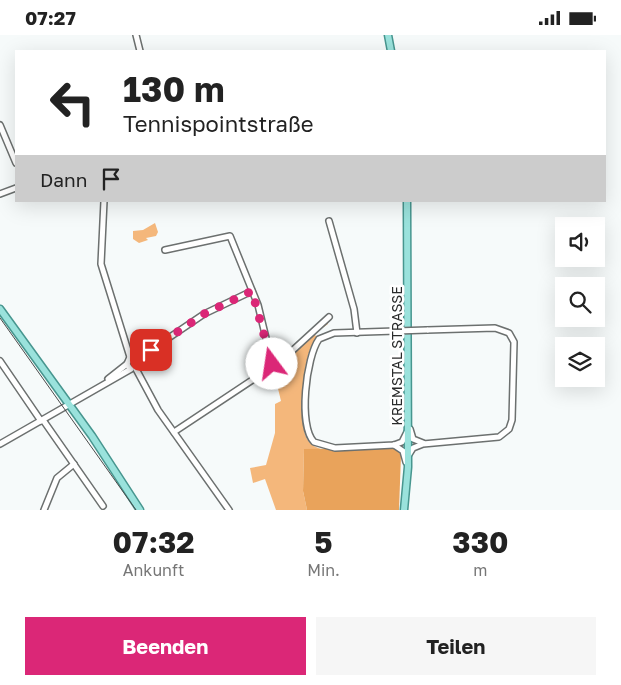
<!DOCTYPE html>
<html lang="de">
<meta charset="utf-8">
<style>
body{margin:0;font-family:"Golos Text",sans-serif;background:#f6f6f6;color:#222;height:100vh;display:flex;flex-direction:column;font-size:19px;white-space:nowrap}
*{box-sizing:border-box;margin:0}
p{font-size:16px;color:#767676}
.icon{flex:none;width:28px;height:28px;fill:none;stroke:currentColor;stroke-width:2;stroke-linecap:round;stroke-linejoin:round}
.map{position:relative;height:475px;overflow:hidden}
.details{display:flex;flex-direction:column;background:#fff;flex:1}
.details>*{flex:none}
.banner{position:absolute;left:15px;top:15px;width:591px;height:152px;border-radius:0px;box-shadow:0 5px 20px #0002;background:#fff;color:#222;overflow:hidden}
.controls{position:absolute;left:555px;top:182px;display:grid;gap:10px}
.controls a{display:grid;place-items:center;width:50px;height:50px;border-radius:0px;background:#fff;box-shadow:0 5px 20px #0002;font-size:25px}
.pin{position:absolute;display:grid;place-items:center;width:42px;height:42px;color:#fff;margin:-21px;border-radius:10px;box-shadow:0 2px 8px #0006}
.me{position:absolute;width:55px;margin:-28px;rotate:346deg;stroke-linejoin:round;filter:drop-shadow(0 0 4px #0008)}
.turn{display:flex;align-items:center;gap:18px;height:105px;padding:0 25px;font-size:22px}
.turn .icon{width:65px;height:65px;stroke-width:2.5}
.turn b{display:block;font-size:35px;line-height:42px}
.then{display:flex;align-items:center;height:48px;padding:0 25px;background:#0003;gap:10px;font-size:19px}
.eta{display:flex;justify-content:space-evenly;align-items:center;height:85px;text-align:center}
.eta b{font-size:30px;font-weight:700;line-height:35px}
.action{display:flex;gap:10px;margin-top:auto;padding:10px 25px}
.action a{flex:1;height:58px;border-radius:0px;background:#db2777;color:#fff;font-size:20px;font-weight:700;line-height:58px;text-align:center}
.action a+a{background:#f6f6f6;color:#222}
.status{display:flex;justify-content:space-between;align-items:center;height:35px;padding:0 25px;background:#fff;direction:ltr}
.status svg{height:14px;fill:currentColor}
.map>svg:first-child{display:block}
</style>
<div class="status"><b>07:27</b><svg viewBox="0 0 49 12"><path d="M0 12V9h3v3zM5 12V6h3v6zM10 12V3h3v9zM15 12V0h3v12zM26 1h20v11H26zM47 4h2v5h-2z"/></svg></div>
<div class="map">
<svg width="621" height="475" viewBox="0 0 621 475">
<rect width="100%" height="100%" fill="#f6fafa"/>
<g fill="#f4b77b">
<path d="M155,188L158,197L156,201L146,203L148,205L139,208L133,204V196L143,195Z"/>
<path d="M327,285L328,289L314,299L316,301L329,298C324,299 319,300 316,304C302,318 299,384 306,402C309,409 315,412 321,414H304L303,456L307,475H276L265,444L253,448L250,433L266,430L275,398V369L281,366L273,333Z"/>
</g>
<path fill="#e9a35b" d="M395,413L401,420L399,475H307L303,456L304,414Z"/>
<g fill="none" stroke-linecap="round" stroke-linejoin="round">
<g stroke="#6c706f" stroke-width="8">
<g id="minor">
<path d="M136,0L140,16"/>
<path d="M0,90L16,128"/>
<path d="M0,159L16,153"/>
<path d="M104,166L101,229L130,322L127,329L130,334"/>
<path d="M329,186L354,274L357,298"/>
<path d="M165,215L230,201L258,270L273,332"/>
<path d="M396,296L334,298L319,304C306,322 298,391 314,407L335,413L394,410L402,407L407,397"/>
<path d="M130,322L135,321L140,325L141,329L136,334"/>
<path d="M139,323L204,279L252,256"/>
<path d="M0,326L41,386"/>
<path d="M136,334L158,375L229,475"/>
<path d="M108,344L127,329"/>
<path d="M43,385L103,471"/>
<path d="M410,394L413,404L423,408"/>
<path d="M174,397L281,326L329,282"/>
<path d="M0,409L131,334"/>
<path d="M394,410L403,416L406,427"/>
<path d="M408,421L413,413L423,409L499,402L509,394L512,385L514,307L509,298L495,293L427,295"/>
<path d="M44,475L57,443L74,429"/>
</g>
</g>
<g stroke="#47968f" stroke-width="9">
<g id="major">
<path d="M388,0L391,16"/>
<path d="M0,274L92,401L140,475"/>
<path d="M404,475L408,432L407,166"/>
</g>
</g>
<use href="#minor" stroke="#fff" stroke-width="5"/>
<use href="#major" stroke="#9ae2dc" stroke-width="6"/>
<path stroke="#4a4b4b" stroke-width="1" d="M0,283L136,475"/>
<g stroke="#6c706f" stroke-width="8" stroke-linecap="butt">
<path id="minor-bridge" d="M396,296L427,295"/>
</g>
<use href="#minor-bridge" stroke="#fff" stroke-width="5"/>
</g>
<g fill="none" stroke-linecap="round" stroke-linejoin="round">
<path stroke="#db2777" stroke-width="9" stroke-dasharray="0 16.2" d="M151,315L204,279L252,256L272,329"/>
</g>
<g text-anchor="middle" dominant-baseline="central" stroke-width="5" stroke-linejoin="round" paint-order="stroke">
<g font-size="14" fill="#2a2b2b" stroke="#fff">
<text transform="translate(396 321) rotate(-90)">KREMSTAL STRASSE</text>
</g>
</g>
</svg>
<div class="controls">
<a><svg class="icon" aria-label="sound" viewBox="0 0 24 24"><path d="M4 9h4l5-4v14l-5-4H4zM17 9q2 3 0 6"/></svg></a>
<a><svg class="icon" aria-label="search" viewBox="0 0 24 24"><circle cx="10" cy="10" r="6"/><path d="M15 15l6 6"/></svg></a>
<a><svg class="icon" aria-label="layers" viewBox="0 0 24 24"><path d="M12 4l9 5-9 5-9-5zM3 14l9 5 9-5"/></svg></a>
</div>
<div class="pin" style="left:151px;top:315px;background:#d93025"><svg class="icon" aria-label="arrive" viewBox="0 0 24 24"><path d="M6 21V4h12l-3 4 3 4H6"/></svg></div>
<svg class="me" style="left:272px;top:329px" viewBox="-20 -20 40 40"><circle r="19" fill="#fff"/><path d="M0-13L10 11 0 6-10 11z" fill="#db2777"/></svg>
<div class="banner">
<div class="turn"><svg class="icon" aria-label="left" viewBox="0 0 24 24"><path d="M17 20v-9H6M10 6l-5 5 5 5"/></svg><div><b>130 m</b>Tennispointstraße</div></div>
<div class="then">Dann<svg class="icon" aria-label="arrive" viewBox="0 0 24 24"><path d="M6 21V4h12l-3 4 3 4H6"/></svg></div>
</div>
</div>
<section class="details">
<div class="eta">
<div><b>07:32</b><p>Ankunft</p></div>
<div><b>5</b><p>Min.</p></div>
<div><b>330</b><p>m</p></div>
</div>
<div class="action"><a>Beenden</a><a>Teilen</a></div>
</section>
